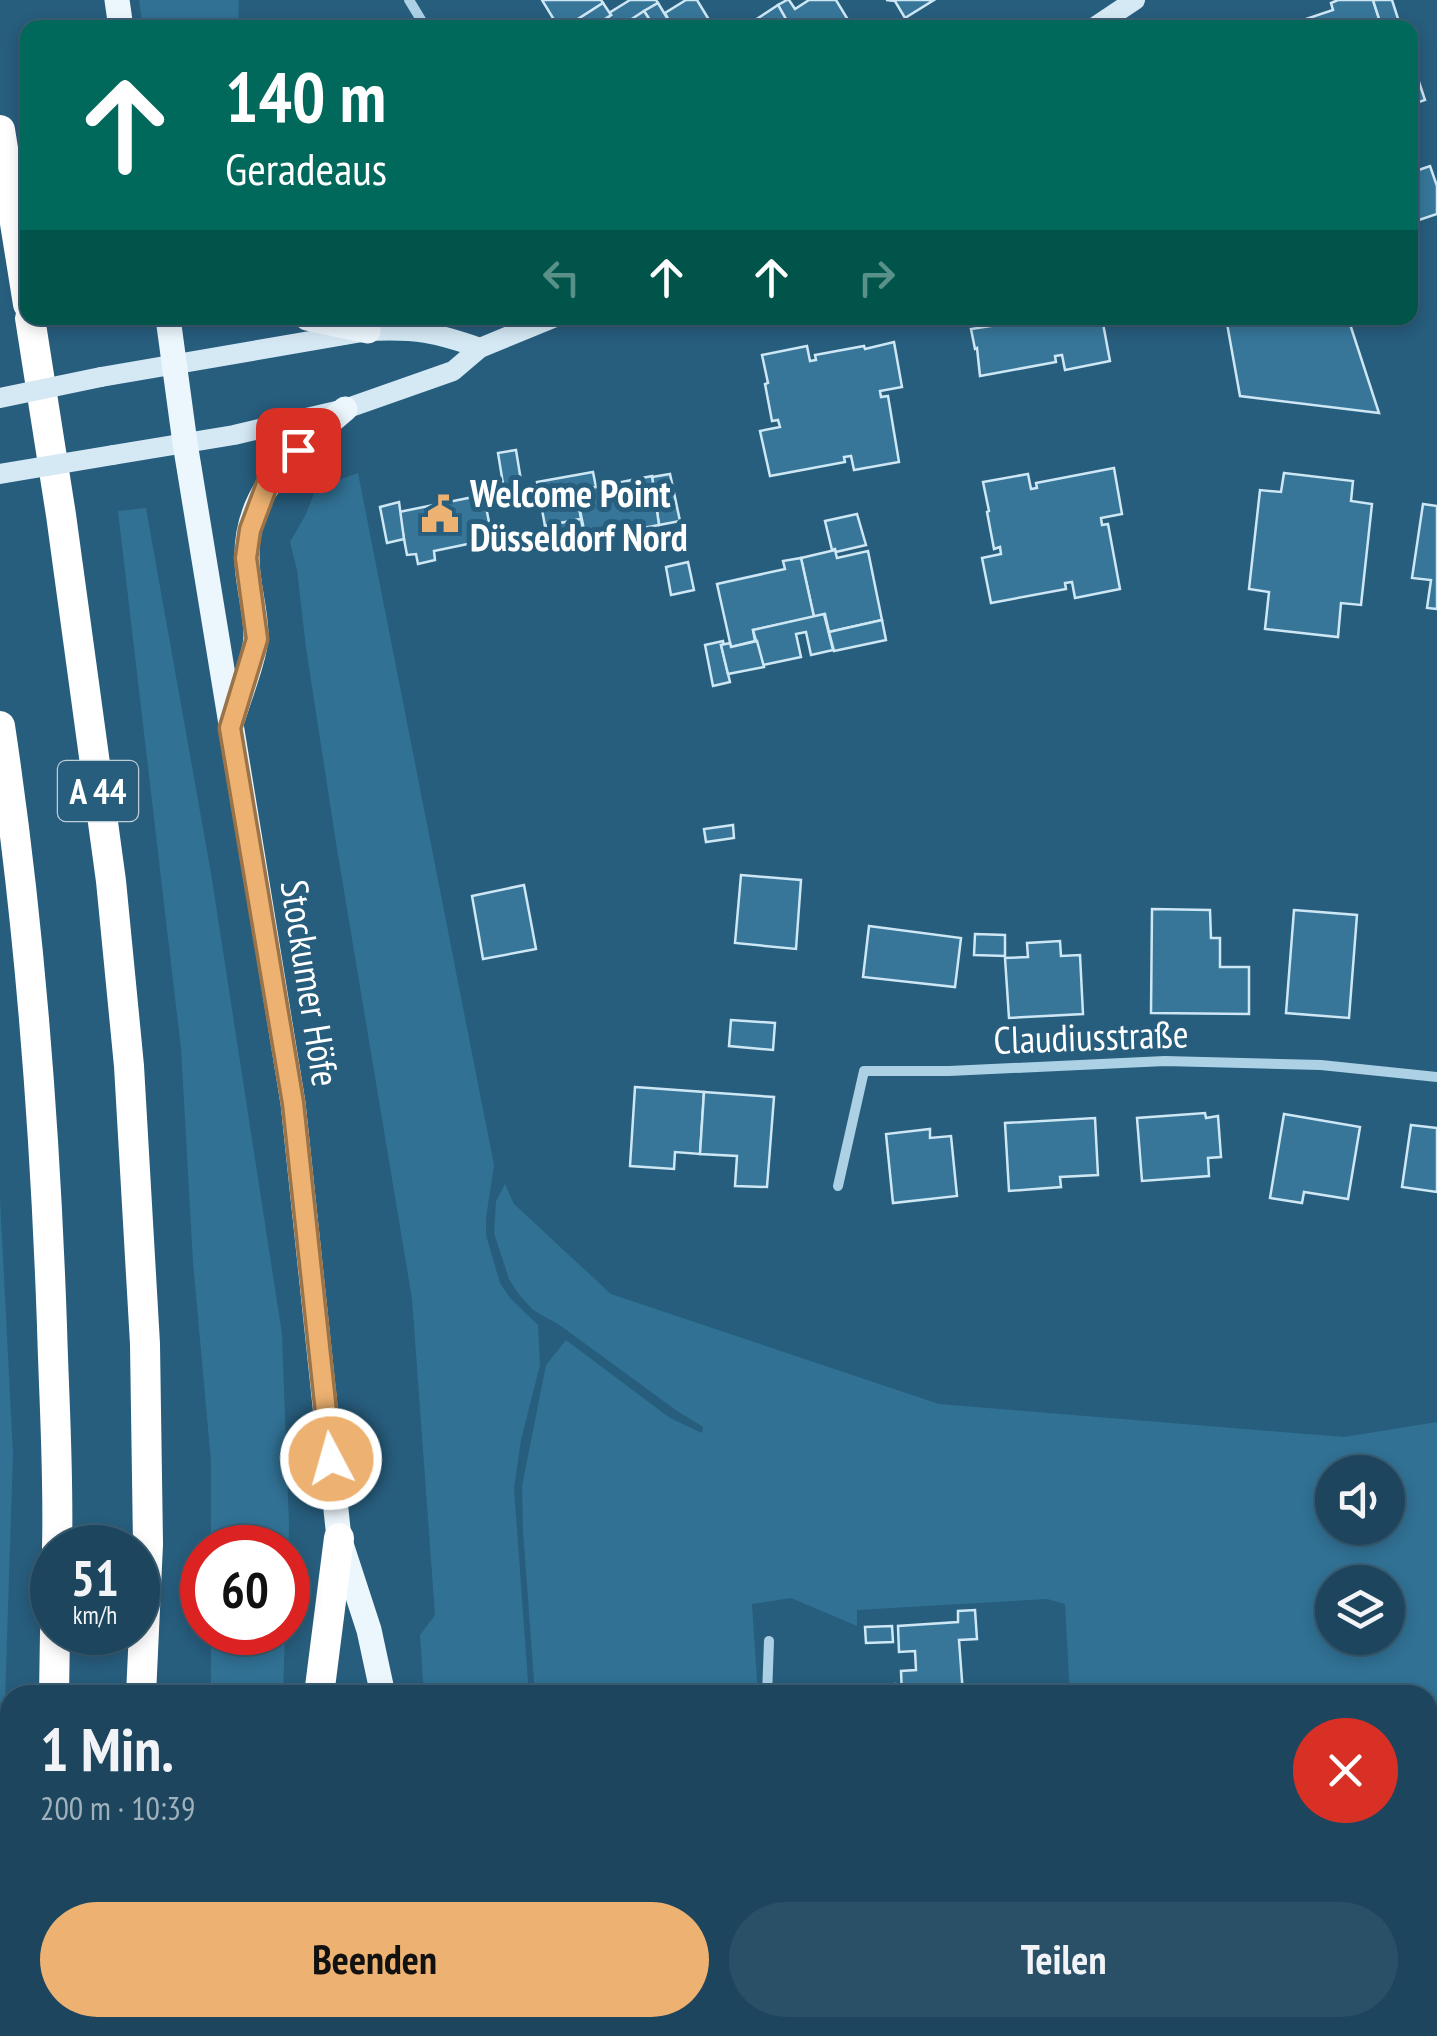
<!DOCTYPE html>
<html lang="de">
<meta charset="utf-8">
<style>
body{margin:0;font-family:"PT Sans Narrow",sans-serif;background:#2a5067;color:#f1f3f6;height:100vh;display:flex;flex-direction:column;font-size:38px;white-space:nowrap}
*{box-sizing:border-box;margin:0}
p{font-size:32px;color:#a0b1bc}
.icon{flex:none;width:55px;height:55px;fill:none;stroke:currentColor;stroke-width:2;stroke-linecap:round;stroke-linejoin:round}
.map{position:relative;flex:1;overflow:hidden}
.panel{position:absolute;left:0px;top:1685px;width:1438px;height:352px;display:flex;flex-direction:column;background:#1d465e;border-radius:30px 30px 0 0;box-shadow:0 5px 15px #0003,0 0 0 2px #3b5e73}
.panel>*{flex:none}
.top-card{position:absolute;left:20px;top:20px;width:1398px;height:305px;border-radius:20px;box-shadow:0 5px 15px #0003,0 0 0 2px #3b5e73;background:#00695c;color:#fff;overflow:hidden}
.tools{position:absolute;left:1315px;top:1455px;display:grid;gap:20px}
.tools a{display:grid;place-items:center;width:90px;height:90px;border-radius:50%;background:#1d465e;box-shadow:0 5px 15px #0003,0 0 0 2px #3b5e73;font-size:50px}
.speed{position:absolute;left:30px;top:1525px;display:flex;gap:20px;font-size:50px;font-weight:700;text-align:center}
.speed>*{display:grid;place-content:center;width:130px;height:130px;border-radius:50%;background:#1d465e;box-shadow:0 5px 15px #0003,0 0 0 2px #3b5e73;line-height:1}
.speed small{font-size:25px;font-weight:400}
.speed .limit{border:15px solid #d22;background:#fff;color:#111}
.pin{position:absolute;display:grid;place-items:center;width:85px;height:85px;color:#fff;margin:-42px;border-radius:20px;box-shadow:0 5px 15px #0006}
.me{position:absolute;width:110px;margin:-55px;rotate:354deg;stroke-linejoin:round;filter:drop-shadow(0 0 8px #0008)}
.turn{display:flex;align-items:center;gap:35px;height:210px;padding:0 40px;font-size:45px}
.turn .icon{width:130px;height:130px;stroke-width:2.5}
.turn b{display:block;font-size:70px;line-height:85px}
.lanes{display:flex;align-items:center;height:95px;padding:0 40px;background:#0003;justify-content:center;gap:50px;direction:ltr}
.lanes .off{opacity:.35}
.round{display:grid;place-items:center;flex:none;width:105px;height:105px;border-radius:52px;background:#2a5067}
.head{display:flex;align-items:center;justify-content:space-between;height:170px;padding:0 40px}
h1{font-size:60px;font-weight:700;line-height:75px}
.action{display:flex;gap:20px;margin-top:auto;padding:20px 40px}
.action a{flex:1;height:115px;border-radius:60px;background:#edb171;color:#111;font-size:40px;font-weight:700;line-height:115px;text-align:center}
.action a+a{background:#2a5067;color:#f1f3f6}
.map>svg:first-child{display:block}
</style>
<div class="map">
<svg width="1437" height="2036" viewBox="0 0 1437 2036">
<rect width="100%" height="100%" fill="#275d7d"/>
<g fill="#317194" fill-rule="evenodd">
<path d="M139,0H239L238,27H143Z"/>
<path d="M358,473L494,1165L486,1218V1235L500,1283L510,1298L538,1325L540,1365L521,1440L514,1488L529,1695H424L420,1635L435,1615L412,1299L337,849L306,648L297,570L290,542L306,514L316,488Z"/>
<path d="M146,508L211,873L282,1334L289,1525L288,1571V1548L211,1547V1462L193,1262L181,1049L118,511Z"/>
<path d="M505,1184L514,1204L611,1294L939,1404L1344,1437L1437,1422V2036H1089L1088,2028H1428V1695H1070L1065,1604L1047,1599L857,1610V1626L791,1598L752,1604L758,1695H535L523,1531L522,1486L546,1365L566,1340L670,1418L702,1433L703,1427L677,1411L561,1326L533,1310L517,1292L509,1279L494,1233L496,1201ZM1332,1472H1388V1528H1332ZM1332,1582H1388V1638H1332Z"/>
<path d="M0,1198L13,1454L0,1857Z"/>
<path d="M211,1633H285L283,1695H211Z"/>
<path d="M275,2028H393L394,2036H273Z"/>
<path d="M564,2028H778V2036H565Z"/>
</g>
<g fill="#377699" stroke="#cee7f4" stroke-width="2.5">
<path d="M542,0H601L603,3L564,28H559Z"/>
<path d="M630,0H656L658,3L618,28H613L607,18L611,15L609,13Z"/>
<path d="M686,0H697L714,28H673L665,13Z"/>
<path d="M787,0H789L795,9L809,0H836L853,28H791L778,5Z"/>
<path d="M886,0H934L905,18L895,1Z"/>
<path d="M1373,0L1382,28H1306L1303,20L1333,10L1331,3L1338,0Z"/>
<path d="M1373,0H1392L1401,28H1382Z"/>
<path d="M603,3L611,15L591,28H564Z"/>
<path d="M658,3L672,26L669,28H655L644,11Z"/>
<path d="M778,5L791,28H743Z"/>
<path d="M644,11L655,28H618Z"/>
<path d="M1410,55L1425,100L1416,103L1414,96L1410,97Z"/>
<path d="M1430,166L1437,186V214L1410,223V173Z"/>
<path d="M983,318H1102L1110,361L1065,370L1062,355L1055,356L1056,362L980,376L977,348L975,349L971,329L991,326L990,319L984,320Z"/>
<path d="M1226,318H1348L1379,413L1240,396Z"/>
<path d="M894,342L902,387L880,391L881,397L888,396L899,462L854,470L851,456L844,457L845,462L770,476L760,431L780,427L778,420L772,421L765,384L768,383L762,355L807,346L810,361L816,360L815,355L864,346L865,349Z"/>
<path d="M516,450L523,493L505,496L498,453Z"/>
<path d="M1114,468L1122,514L1101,518L1102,525L1108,524L1120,589L1075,598L1072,582L1065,583L1066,589L991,603L982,558L1001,554L1000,547L994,549L987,512L989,511L983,482L1028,474L1031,489L1037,488L1036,483Z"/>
<path d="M593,472L596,487L576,491L581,519L545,526L537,482Z"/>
<path d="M1284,473L1353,481L1351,501L1372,504L1361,605L1341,603L1338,637L1265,629L1269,592L1249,589L1260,490L1281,492Z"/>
<path d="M670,474L680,521L659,525L652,477Z"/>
<path d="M652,476L659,525L611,534L613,549L589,554L576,491Z"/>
<path d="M478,496L480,508L486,507L490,527L484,528L487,540L434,551L435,560L418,564L416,554L407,555L399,512Z"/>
<path d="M399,502L404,539L387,543L380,507Z"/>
<path d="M1423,504L1437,506V609L1427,608L1431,580L1412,578Z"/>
<path d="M857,514L866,545L836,552L835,549L832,550L825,521Z"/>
<path d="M581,519L585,539L577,541L579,550L560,553L558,545L549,546L545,526Z"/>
<path d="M835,550L837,558L868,551L882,620L829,632L825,614L814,617L801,558Z"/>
<path d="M801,558L814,617L753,630L755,641L731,647L717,584L785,569L783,561Z"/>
<path d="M688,562L694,590L671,595L666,567Z"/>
<path d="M824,614L833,650L811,655L806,632L796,634L801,657L763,665L753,630Z"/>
<path d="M882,620L886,640L834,651L829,632Z"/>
<path d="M723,641L724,645H721L730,682L713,686L705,645Z"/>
<path d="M757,641L764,667L728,674L721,645L730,643L731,647Z"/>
<path d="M733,825L734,838L706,842L704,829Z"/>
<path d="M741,875L801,880L796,949L735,943Z"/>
<path d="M524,885L536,949L483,959L472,896Z"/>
<path d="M1152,909L1210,910L1211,938H1220V967H1249V1014L1151,1013Z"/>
<path d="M1294,910L1357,915L1349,1018L1286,1013Z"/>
<path d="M869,926L961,938L955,987L863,977Z"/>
<path d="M975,934L1005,935V956L974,955Z"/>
<path d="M1060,941L1061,956L1080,955L1083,1014L1009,1018L1005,958L1028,957L1027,943Z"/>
<path d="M731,1020L775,1023L773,1050L729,1046Z"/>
<path d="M635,1087L704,1092L700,1154L675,1152L674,1169L630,1166Z"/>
<path d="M704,1092L774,1097L767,1187L735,1186L737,1156L700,1154Z"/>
<path d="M1205,1113L1206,1118L1218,1116L1221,1157L1208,1158L1209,1176L1142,1181L1137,1118Z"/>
<path d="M1284,1114L1360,1127L1348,1199L1304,1192L1302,1203L1270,1198Z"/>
<path d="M1095,1118L1098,1175L1060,1177L1061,1187L1009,1191L1005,1123Z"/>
<path d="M1411,1125L1437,1128V1192L1402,1187Z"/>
<path d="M930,1129V1138L951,1136L957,1196L893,1203L886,1134Z"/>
<path d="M975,1610L977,1639L959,1640L963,1694L902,1695L901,1671L916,1670L915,1651L899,1652L898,1626L958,1622V1611Z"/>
<path d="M892,1626L893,1642L866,1643L865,1627Z"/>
<path d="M895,1684L896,1695H870L869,1686Z"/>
</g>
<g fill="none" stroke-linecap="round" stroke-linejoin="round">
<g stroke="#acd1e5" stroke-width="10">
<path d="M409,0L426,28"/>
<path d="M838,1186L864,1071H949L1165,1061L1321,1065L1437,1077"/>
<path d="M767,1695L769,1641"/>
<path d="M779,2028V2036"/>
</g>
<g stroke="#d5e9f5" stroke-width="20">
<path d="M1093,28L1135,0"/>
<path d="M101,377L368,331C417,329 434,332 480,348"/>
<path d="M113,455L234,435L345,409L453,371L480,348L553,318"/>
</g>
<g stroke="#ecf6fd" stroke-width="25">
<path d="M117,0L121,28"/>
<path d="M168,318L185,443L293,1103L339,1538L369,1630L383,1695"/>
<path d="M307,318L368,331"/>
<path d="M233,718C239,698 256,654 256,636C256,610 247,584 247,559C245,488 297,450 345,409"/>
<path d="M428,2028L429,2036"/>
</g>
<g stroke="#fff" stroke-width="30">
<path d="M0,130L28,304"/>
<path d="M30,318L61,515L111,881L129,1066L145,1344L148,1544L141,1695"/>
<path d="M0,726C30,925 45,1125 52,1326C54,1400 59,1474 57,1548"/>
<path d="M54,1695L55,1632"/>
<path d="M319,1695L339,1538"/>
<path d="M30,2036L31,2028"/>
<path d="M121,2036L122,2028"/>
<path d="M243,2036L246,2028"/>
</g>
<g stroke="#d5e9f5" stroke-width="20">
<path d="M0,398L101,377"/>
<path d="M0,474L113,455"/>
</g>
</g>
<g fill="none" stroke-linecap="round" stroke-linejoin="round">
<g stroke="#9a7349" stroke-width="25">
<path id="route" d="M298,450L275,473L266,487L250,530L246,558L257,639L230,728L293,1103L331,1459"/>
</g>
<use href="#route" stroke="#edb171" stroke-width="18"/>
</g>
<defs>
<g id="civic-bare" transform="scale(3)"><path d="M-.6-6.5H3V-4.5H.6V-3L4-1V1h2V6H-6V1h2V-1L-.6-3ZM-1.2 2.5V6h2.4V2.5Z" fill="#edb171" stroke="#275d7d" stroke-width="2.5" paint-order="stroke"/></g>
</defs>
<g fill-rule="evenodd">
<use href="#civic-bare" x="440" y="514"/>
</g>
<g text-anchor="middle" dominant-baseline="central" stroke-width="10" stroke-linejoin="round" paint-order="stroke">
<rect fill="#275d7d" stroke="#beced8" stroke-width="2.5" x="58" y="761" width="80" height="60" rx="8"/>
<g font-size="35" font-weight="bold" fill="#fff">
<text x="98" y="791">A 44</text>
</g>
<g font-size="38" font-weight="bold" fill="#fff" stroke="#275d7d" text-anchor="start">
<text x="470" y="492">Welcome Point<tspan x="470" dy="44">Düsseldorf Nord</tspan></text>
</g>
<g font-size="38" fill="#fff" stroke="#275d7d">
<text transform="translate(311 983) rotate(81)">Stockumer Höfe</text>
<text transform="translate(1091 1036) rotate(-2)">Claudiusstraße</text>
</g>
</g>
</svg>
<div class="tools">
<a><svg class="icon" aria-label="sound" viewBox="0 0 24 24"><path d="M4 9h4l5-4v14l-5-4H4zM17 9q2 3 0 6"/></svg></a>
<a><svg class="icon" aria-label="layers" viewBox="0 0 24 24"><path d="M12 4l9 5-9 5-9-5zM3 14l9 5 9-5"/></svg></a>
</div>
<div class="speed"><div>51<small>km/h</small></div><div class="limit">60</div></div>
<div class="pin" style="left:298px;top:450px;background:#d93025"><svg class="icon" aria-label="arrive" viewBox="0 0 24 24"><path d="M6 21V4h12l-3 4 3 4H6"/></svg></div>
<svg class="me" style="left:331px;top:1459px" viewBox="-20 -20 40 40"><circle r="17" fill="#edb171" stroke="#fff" stroke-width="3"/><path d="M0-11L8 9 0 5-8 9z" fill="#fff"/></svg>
<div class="top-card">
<div class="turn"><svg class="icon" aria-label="ahead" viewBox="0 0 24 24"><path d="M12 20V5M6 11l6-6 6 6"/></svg><div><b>140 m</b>Geradeaus</div></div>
<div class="lanes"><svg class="icon off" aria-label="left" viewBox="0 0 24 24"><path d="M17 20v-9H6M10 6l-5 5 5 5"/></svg><svg class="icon" aria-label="ahead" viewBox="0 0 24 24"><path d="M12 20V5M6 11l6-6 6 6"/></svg><svg class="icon" aria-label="ahead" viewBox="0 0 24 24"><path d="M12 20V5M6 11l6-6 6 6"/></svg><svg class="icon off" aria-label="right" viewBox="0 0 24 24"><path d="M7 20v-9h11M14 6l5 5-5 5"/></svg></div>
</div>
<section class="panel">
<div class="head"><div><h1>1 Min.</h1><p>200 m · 10:39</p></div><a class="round" style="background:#d93025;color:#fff"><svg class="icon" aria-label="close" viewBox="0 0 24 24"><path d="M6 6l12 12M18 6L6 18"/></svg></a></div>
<div class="action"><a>Beenden</a><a>Teilen</a></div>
</section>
</div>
